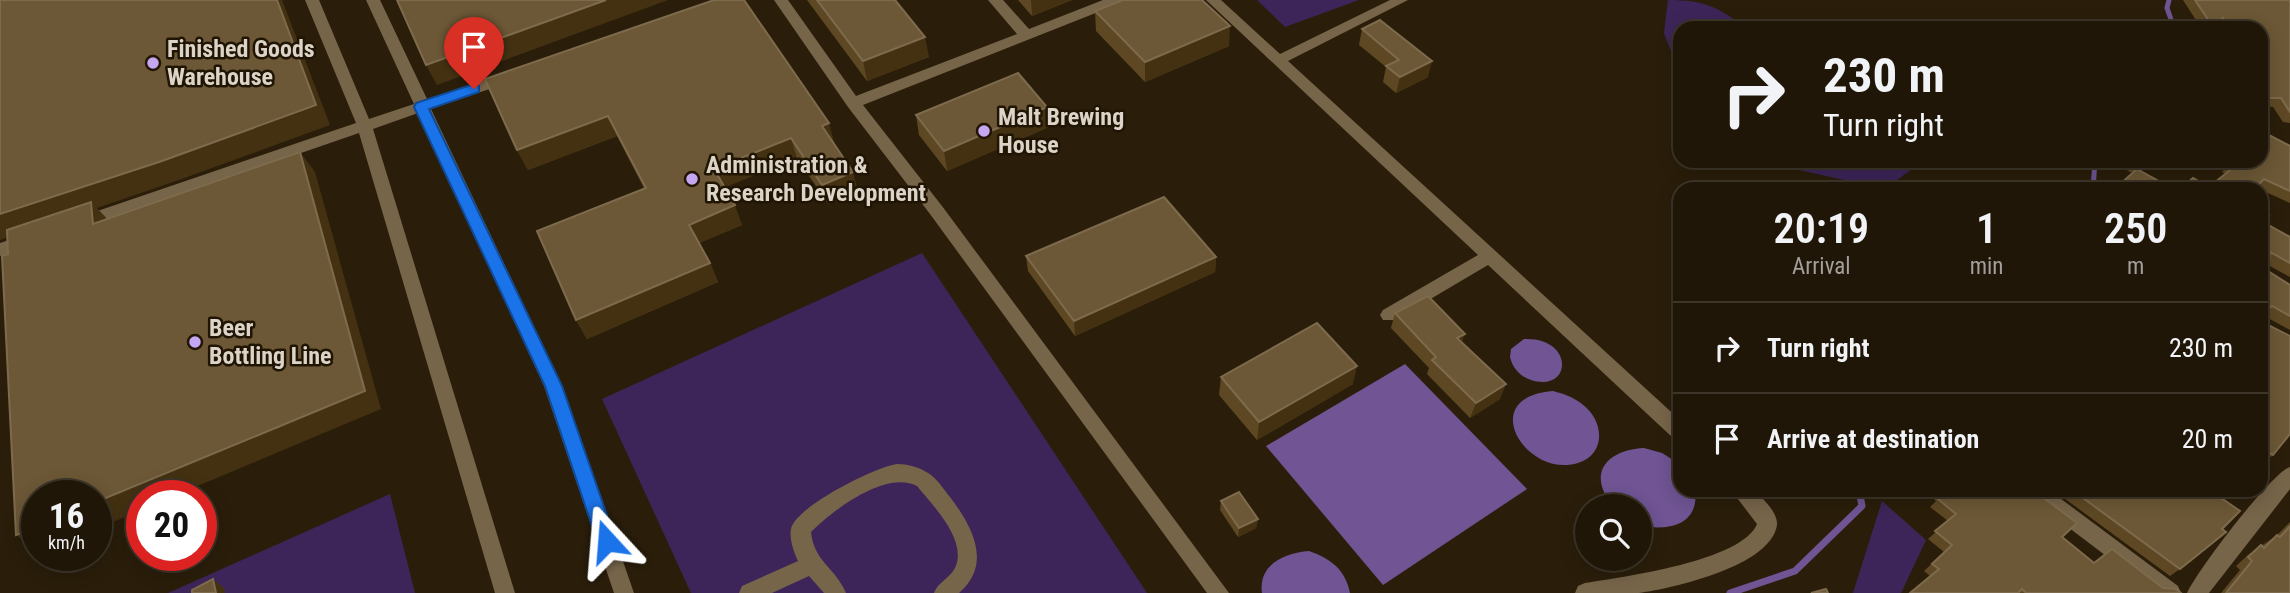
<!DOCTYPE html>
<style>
body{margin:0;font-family:"Roboto Condensed",sans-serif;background:#281f12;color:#f1f3f6;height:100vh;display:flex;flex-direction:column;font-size:26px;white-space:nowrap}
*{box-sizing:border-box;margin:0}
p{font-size:23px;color:#a29f9c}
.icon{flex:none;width:38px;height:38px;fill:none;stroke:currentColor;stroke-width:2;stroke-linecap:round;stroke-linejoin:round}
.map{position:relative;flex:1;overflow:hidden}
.side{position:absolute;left:1673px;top:182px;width:595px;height:315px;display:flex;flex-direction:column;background:#201608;border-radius:21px;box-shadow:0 4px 18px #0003,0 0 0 2px #3d3529}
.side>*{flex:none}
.banner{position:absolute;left:1673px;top:21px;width:595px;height:147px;border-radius:21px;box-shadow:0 4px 18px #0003,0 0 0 2px #3d3529;background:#201608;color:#f1f3f6;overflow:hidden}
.controls{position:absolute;left:1575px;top:494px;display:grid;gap:14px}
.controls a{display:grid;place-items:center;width:77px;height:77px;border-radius:50%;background:#201608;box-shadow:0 4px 18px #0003,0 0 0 2px #3d3529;font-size:35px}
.speed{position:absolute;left:21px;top:480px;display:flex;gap:14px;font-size:35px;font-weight:700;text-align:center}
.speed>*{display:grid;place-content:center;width:91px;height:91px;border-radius:50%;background:#201608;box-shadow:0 4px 18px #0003,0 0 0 2px #3d3529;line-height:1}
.speed small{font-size:18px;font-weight:400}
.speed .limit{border:10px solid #d22;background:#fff;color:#111}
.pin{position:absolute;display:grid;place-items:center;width:60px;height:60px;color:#fff;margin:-72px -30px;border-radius:50% 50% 50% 0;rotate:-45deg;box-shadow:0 0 7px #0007}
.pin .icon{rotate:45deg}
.me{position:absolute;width:77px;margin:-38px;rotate:341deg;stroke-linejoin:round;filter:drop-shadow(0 0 5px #0008)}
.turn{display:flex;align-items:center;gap:24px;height:147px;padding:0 35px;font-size:32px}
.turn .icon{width:91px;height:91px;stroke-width:2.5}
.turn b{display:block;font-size:49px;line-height:60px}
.eta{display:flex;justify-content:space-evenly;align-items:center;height:119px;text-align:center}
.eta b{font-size:42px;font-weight:600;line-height:49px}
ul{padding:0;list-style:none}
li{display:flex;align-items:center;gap:21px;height:91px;padding:0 35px;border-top:2px solid #3d3529}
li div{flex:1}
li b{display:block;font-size:26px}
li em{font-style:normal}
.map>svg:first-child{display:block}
</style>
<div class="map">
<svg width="2290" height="593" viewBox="0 0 2290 593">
<rect width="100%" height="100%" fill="#2a1e0a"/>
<g fill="#3d2559">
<path d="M1257,0H1359L1285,27Z"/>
<path d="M1668,0C1707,0 1717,8 1748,28H1680V75L1664,33Z"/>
<path d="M1782,161H1914L1912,169L1885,189L1799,170Z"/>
<path d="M922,253L1147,593H691L602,399Z"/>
<path d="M390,494L415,593H168Z"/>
<path d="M1882,501L1926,540L1901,593H1853Z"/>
</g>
<g fill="#705494">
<path d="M1524,339C1575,337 1572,393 1531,380C1520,376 1513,369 1510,357L1511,349Z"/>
<path d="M1405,364L1527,489L1383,585L1266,446Z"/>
<path d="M1553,391C1564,394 1573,397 1582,404C1604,420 1607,454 1578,463C1526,479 1475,397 1553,391Z"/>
<path d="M1644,448L1662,453L1678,463L1680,490H1695C1700,525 1667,532 1640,525V506H1613C1586,473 1607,450 1644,448Z"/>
<path d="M1309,551C1331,559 1345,569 1350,593H1262C1258,564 1285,553 1309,551Z"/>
</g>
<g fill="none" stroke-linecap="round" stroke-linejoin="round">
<g stroke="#705494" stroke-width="5">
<path d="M2169,0L2167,8L2174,28"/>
<path d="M2093,189L2095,161"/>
</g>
<path stroke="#705494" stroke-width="7" d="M1730,593L1795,571L1862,506L1859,490"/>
<g fill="#77654a" fill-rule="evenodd">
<path d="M305,0H319L369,119L414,104L366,0H380L427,99L508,72L515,77L513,81L431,109L562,386L634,593H614L544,386L418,113L373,129L515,593H495L359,133L86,227L80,229L72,223L74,219L356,123Z"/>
<path d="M774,0H788L856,96L1017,34L988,0H1003L1029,29L1103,0H1123L1121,3L863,105L942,206L1229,593H1207L930,214L848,107Z"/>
<path d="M1206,0H1221L1280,54L1390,0H1408L1288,61L1680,420V440L1673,438L1488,265L1395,320H1383L1380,315L1383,310L1478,255Z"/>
<path d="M27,234L33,236L35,240L33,244L0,256V243Z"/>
<path d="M897,464C907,464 919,467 928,473C937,478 944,490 950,497C972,526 993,564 959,593H934C938,582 950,578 955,568C968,540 933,506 917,486C886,470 833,510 811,532C814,562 835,567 846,593H824L809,576L772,593H739L742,586L798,561C794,552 789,539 791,529C795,507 875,467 897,464Z"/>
<path d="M2290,467V489L2209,593H2187C2196,572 2271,473 2290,467Z"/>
<path d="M1731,490H1754C1762,498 1778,512 1777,525C1771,566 1674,588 1639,593C1618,593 1596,593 1575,593L1578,586L1585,583C1623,577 1742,561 1757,524Z"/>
<path d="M2024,490H2049L2178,586L2181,593H2155L2027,496Z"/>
</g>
</g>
<g fill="#5e4824">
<path d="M807,0H895L929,57L867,81Z"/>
<path d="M1018,0H1072L1032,16Z"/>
<path d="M2183,0H2290V123L2283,122L2273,107L2261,106V28H2214L2216,25L2214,28H2201Z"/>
<path d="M1095,11L1229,46L1145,82L1096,31Z"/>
<path d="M1362,29L1428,77L1396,93L1383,82L1386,67L1359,45Z"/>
<path d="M485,79L834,142L833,143L858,191L828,204L797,158L724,187L742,225L699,243L710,263L718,282L587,339L576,320L644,188L617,136L528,170L517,150Z"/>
<path d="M916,115L1049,127L947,171L919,135Z"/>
<path d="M2290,146V203L2261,190V189L2255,188L2209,187L2225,174L2222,172L2226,168L2214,161H2261Z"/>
<path d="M2122,161H2154L2141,171L2173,189H2116L2132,173L2118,165Z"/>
<path d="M2261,212L2264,222L2290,237V277L2268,265V271L2290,285V330L2268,318L2273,455L2263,463L2261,462Z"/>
<path d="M1026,256L1216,257L1215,272L1075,336L1028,271Z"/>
<path d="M1395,313L1462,342L1500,399L1470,418L1427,374L1429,368L1391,328Z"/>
<path d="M1221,377L1353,384L1257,440L1219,395Z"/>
<path d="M1924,490H2033L2062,537L2094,563L2163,588L2181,593H1910L1930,576L1924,571L1944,552L1928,539L1948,521L1930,507L1936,501Z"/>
<path d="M2053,490H2222L2217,495L2180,569L2170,576Z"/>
<path d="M1221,501L1258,519L1256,528L1238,537L1220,510Z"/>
<path d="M2290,522V593H2221L2240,570L2236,566L2249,554L2276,536Z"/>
</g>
<g fill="#443112">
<path d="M277,0H282L330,125L179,180L97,208L110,222L93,224L92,210L0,240V214Z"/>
<path d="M606,0H668L437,85L426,65Z"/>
<path d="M1031,0H1072L1032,16Z"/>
<path d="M1230,26L1229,46L1145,82V62Z"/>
<path d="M925,37L929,57L867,81L863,61Z"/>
<path d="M1432,61L1428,77L1396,93L1400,77Z"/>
<path d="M1047,107L1049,127L947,171L944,151Z"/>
<path d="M608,116L617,136L528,170L517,150Z"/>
<path d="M829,123L834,142L827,145L822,126Z"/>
<path d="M791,138L797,158L721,189L714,169Z"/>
<path d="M300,152L315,172L381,409L176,495H142V510L96,529V502Z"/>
<path d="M2151,161H2154L2136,175L2143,167Z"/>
<path d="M853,172L858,191L828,204L822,185Z"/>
<path d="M735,205L742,225L697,244L689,225Z"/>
<path d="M1216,257L1215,272L1075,336L1074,321Z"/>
<path d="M710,263L718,282L587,339L576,320Z"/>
<path d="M1465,334L1460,348L1457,338Z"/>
<path d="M1357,366L1353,384L1257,440L1259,422Z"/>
<path d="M1506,384L1500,399L1470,418L1476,403Z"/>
<path d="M1258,519L1256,528L1238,537L1239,528Z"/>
<path d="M37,527V549L16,535Z"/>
<path d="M213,579L224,588L225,593H216Z"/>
</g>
<g fill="#6c5836" stroke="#7e6b4d" stroke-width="2">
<path d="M0,0H277L316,105L162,161L0,214Z"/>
<path d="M397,0H606L426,65Z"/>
<path d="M714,0H744L829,123L822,126L853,172L822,185L791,138L714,169L735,205L689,225L710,263L576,320L537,231L646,188L608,116L517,150L485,79Z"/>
<path d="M817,0H895L925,37L863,61Z"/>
<path d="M1123,0H1202L1230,26L1145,62L1095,11Z"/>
<path d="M2195,0H2290V112L2281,98H2261V28H2215L2224,17L2213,27Z"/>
<path d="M1380,20L1432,61L1400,77L1386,66L1399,60L1362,29Z"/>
<path d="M1018,73L1047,107L944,151L916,115Z"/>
<path d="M2261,131L2290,146V191L2264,179L2254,189H2180L2193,178L2209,187L2235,166L2230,163L2233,161H2261Z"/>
<path d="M300,152L365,391L96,502V495H37V527L16,535L2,256L8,254L7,230L91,202L93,224Z"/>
<path d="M2134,161H2151L2143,167Z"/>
<path d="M2137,169L2173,189H2123L2118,186Z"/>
<path d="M1164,197L1216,257L1074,321L1026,256Z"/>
<path d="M2261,212L2269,216L2263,222L2290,237V263L2270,252L2268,271L2290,285V316L2272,306L2268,309V325L2290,336V434L2273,455L2261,448Z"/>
<path d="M1428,296L1465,334L1457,338L1506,384L1476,403L1432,360L1436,357L1395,313Z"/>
<path d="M1317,323L1357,366L1259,422L1221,377Z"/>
<path d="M1939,490H2033L2077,523L2062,537L2094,563L2112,549L2163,588L2176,589L2181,593H2026L2022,589L2018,593H1910L1939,569L1932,564L1952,545L1935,531L1956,514L1938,499L1944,494Z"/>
<path d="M2072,490H2222L2217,495L2240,511L2222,529L2226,532L2180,569Z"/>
<path d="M1239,492L1258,519L1239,528L1221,501Z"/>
<path d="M2290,526V593H2226L2252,561L2248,557L2261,545L2264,548L2277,535L2280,537Z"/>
<path d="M213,579L216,593H192V590Z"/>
<path d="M1826,589L1828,593H1811Z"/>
</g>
<path fill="#1a73e8" stroke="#114b97" stroke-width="2" d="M474,84L479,86V92L429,109L562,386L616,541L613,547L607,550L600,547L597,541L545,386L414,107L416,103Z"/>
<g fill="#c5a7f1" stroke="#201403" stroke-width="2.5">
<circle cx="153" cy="63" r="7"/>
<circle cx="984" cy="131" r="7"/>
<circle cx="692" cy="179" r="7"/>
<circle cx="195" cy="342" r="7"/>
</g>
<g text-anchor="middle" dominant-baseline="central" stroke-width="5" stroke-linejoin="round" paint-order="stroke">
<g font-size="24" font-weight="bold" fill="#dcd4c8" stroke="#201403" text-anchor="start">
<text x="167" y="49">Finished Goods<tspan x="167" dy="28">Warehouse</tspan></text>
<text x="998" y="117">Malt Brewing<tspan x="998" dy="28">House</tspan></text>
<text x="706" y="165">Administration &amp;<tspan x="706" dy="28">Research Development</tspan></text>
<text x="209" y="328">Beer<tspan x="209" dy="28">Bottling Line</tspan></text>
</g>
</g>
</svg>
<div class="controls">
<a><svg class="icon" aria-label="search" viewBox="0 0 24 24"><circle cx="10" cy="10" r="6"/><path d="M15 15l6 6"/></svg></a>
</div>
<div class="speed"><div>16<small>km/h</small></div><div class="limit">20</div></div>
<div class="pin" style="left:474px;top:89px;background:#d93025"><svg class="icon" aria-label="arrive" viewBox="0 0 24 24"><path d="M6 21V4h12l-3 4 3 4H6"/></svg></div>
<svg class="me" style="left:607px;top:541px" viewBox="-20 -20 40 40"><path d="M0-17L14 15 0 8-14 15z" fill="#1a73e8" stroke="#fff" stroke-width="4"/></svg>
<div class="banner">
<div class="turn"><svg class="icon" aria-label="right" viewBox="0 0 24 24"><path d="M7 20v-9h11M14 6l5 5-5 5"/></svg><div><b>230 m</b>Turn right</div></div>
</div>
<section class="side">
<div class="eta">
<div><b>20:19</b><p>Arrival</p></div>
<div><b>1</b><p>min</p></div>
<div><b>250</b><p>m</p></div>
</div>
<ul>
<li><svg class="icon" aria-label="right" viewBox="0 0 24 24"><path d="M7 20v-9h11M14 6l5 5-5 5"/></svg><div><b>Turn right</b></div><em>230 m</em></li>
<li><svg class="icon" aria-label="arrive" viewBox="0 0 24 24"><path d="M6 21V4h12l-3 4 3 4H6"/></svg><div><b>Arrive at destination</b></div><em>20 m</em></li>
</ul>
</section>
</div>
